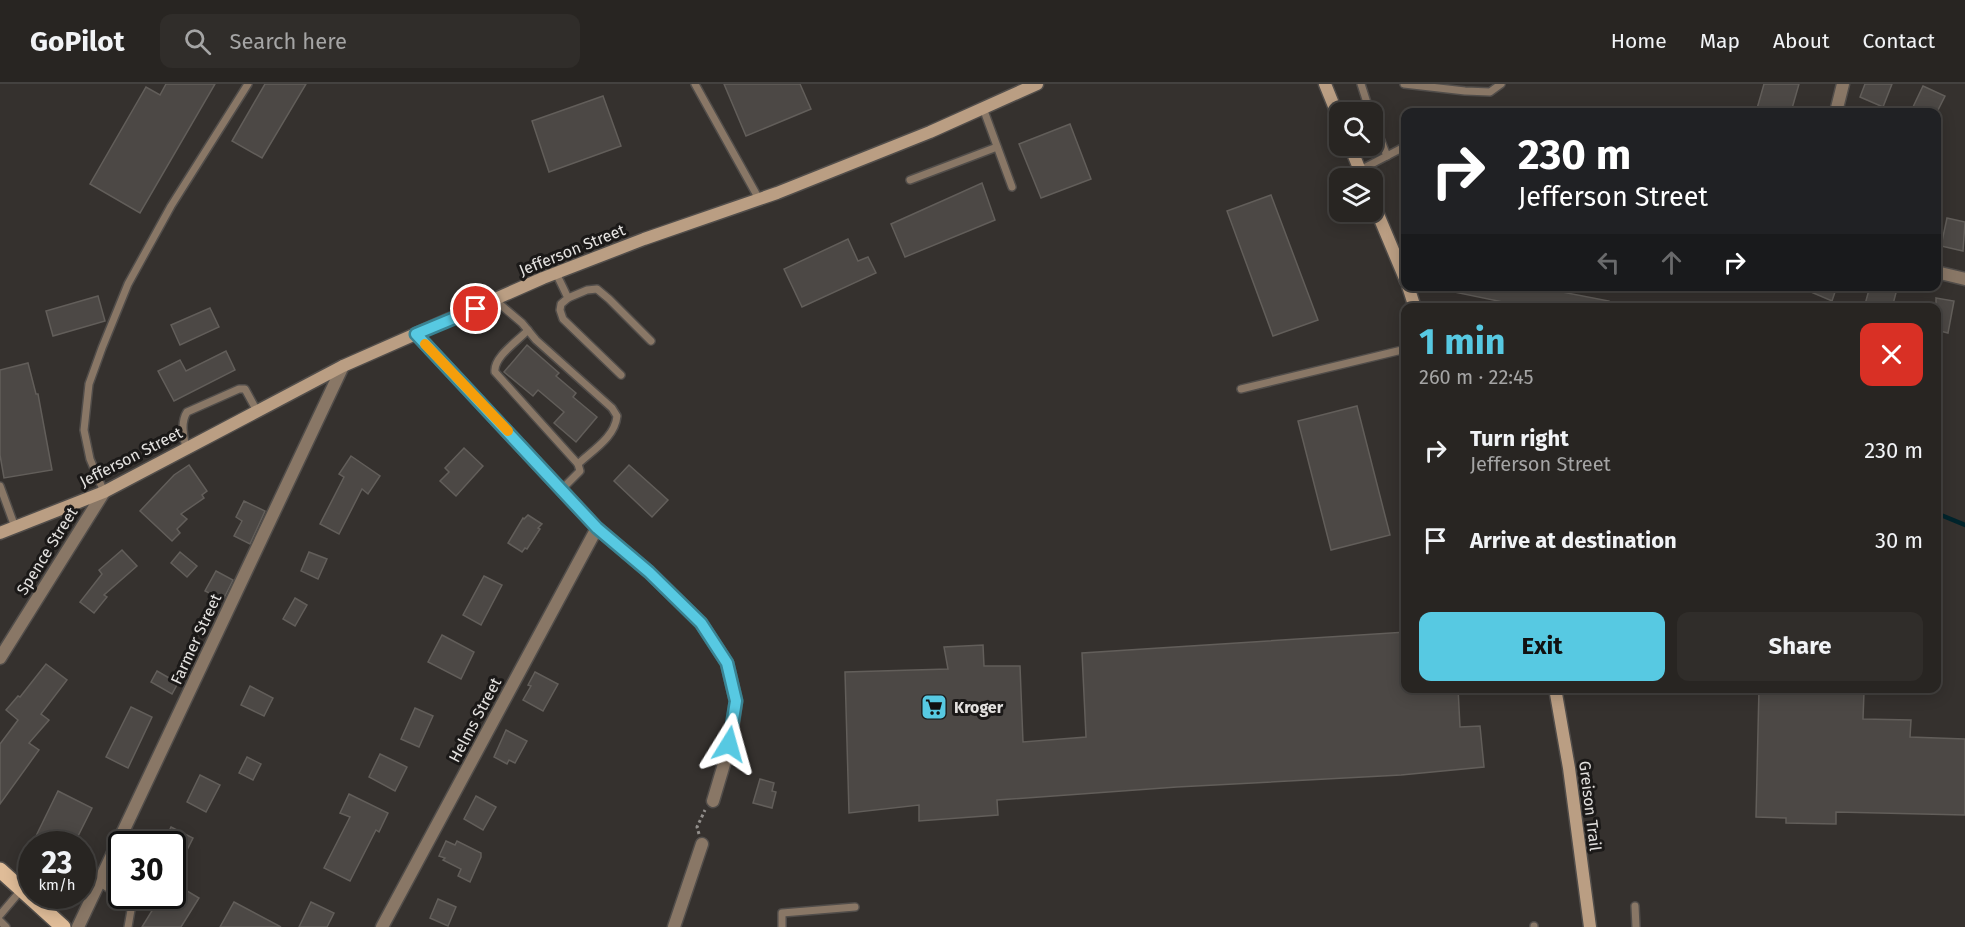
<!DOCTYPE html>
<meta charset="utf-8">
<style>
body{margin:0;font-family:"Fira Sans",sans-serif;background:#302d2a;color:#f1f3f6;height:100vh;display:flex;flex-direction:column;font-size:22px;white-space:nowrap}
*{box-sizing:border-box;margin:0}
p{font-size:20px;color:#a5a5a5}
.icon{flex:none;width:33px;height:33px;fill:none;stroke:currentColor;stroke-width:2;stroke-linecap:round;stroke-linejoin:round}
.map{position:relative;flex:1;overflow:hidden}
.sheet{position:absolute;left:1401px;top:219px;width:540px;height:390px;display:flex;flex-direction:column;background:#282522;border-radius:12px;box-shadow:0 3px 15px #0003,0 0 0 2px #444240}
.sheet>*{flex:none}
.hud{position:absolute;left:1401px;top:24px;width:540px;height:183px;border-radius:12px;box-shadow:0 3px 15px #0003,0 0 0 2px #444240;background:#202124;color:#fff;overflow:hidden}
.tools{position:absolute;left:1329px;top:18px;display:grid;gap:12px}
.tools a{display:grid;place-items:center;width:54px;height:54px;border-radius:12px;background:#282522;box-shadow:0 3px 15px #0003,0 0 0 2px #444240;font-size:30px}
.speed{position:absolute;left:18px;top:747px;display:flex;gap:12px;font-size:30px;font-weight:700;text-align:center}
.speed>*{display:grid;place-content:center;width:78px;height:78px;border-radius:50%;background:#282522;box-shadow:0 3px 15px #0003,0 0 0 2px #444240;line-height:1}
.speed small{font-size:15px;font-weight:400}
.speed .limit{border:3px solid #111;border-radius:9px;background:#fff;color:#111}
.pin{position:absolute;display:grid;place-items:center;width:51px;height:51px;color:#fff;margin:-26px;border:3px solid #fff;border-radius:50%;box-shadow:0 2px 6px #0007}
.me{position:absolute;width:66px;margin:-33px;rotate:8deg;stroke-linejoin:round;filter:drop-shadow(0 0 4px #0008)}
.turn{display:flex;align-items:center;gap:21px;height:126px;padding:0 18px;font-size:27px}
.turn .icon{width:78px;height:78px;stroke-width:2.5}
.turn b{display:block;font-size:42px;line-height:51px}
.lanes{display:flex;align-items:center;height:57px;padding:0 18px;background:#0003;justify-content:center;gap:30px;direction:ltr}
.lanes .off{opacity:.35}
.round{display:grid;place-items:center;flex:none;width:63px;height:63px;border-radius:12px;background:#302d2a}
.overview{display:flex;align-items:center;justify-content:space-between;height:102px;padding:0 18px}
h1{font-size:36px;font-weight:700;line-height:45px;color:#57c9e2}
.button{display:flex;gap:12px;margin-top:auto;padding:12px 18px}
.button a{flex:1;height:69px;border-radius:12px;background:#57c9e2;color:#111;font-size:24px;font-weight:700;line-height:69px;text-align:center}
.button a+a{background:#302d2a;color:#f1f3f6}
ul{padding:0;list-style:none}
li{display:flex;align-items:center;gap:18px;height:90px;padding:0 18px}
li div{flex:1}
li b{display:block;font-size:22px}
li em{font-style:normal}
header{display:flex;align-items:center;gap:36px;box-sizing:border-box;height:84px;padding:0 30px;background:#282522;border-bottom:2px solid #444240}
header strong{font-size:28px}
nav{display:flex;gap:33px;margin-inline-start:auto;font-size:21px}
.search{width:420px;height:54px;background:#302d2a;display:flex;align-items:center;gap:15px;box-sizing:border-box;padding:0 21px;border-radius:12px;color:#a5a5a5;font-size:22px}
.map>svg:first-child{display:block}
</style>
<header>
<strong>GoPilot</strong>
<div class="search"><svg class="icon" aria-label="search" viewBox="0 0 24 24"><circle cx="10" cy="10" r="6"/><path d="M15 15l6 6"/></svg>Search here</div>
<nav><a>Home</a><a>Map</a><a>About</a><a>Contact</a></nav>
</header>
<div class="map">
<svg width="1965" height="843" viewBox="0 0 1965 843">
<rect width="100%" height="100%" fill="#35312e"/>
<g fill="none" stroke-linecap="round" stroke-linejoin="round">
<path stroke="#00242c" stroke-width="4.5" d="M1936,429L1965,441"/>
</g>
<g fill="#4c4845" stroke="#625e5a" stroke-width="1.5">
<path d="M166,0H215L140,129L90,100L146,3L160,11Z"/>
<path d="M265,0H306L262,74L232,57Z"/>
<path d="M724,0H800L811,25L746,52Z"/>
<path d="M1764,0H1799L1791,28H1756Z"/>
<path d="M1865,0H1892L1883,23L1860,13Z"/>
<path d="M1923,2L1945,12L1937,28H1920L1912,25Z"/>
<path d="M603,12L621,62L549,88L532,37Z"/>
<path d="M1070,40L1091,95L1041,114L1019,60Z"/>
<path d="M982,99L995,136L905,173L891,140Z"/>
<path d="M1271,111L1318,236L1273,252L1227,127Z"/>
<path d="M1947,134L1965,138L1963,167L1941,162Z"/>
<path d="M848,155L858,177L868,173L876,189L802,223L784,185Z"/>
<path d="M1455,202H1531L1609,217L1608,224H1532L1454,208Z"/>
<path d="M1797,202H1837L1832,217Z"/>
<path d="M1870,202H1889L1897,205L1892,224H1864Z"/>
<path d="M98,212L105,237L53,252L46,227Z"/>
<path d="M1936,214L1954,217L1948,249L1936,246Z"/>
<path d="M210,224L219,243L180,261L171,241Z"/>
<path d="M527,261L559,289L556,292L576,309L573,313L597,333L576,358L554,339L564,328L538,306L533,312L504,288Z"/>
<path d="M226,267L235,286L174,317L158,287L180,276L186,287Z"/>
<path d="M28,279L36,310H38L52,386L4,394L0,371V286Z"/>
<path d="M1357,322L1390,451L1331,466L1298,337Z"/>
<path d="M464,364L483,382L456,412L440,397L449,388L445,384Z"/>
<path d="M351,372L380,392L368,410L362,405L339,450L320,440L344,393L339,390Z"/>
<path d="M189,381L207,407L202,411L204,414L181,430L187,435L177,445L180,449L172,457L140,427L174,391Z"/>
<path d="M629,381L668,416L652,433L614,397Z"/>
<path d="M244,417L265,427L250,460L234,452L242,437L236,433Z"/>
<path d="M528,431L542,440L538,444L540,445L527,465L525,464L522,468L508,459L523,434L524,435Z"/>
<path d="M122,466L137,482L104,511L107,513L94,529L80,518L102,490L99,486Z"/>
<path d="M180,468L197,482L187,493L171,479Z"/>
<path d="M309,468L327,475L318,495L301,487Z"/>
<path d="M216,487L233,496L223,516L205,507Z"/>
<path d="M484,492L502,501L481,541L463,531Z"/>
<path d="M295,514L307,521L295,542L283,535Z"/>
<path d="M1406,548V604H1458L1460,643L1480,642L1484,683L1401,691L1177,703L997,716L998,731L919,737V721L849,729L845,588L948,585L944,563L983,561L984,582H1020L1023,658L1086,653L1082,569Z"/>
<path d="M442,551L474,568L461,595L428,578Z"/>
<path d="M46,580L67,596L41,630L49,636L29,659L39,666L0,720V660L18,636L6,626L18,612L20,613Z"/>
<path d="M157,587L178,599L172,610L151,598Z"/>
<path d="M535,588L558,600L543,627L523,616L531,602L528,601Z"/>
<path d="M250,602L273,614L264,632L241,621Z"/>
<path d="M1759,604L1864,608L1863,635L1911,636L1910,653L1965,655V731L1836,728V740L1786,739V734L1756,733Z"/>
<path d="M131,623L152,633L128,684L106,673Z"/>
<path d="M415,624L433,632L419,663L401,655Z"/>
<path d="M506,646L527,657L515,679L509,676L507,680L494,673Z"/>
<path d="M380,670L407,683L395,707L369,693Z"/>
<path d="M247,673L261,680L253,696L239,689Z"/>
<path d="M200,691L220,701L206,728L187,718Z"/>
<path d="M760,695L774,699L772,707L776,708L772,724L753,719Z"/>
<path d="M58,707L92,724L74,760H44L34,756Z"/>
<path d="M349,710L388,729L379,748L376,746L350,797L324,784L350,733L340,729Z"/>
<path d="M476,712L496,723L483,746L464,735Z"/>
<path d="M171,743L193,754L172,796V760H163Z"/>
<path d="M446,757L455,761L457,757L481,769V773L470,798L458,792L461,785L443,776L445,774L439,772Z"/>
<path d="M172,798L199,814L181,843H142L161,812H172Z"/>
<path d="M438,815L456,823L448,842L430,834Z"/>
<path d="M234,818L281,843H220Z"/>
<path d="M311,818L334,829L327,843H299Z"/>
</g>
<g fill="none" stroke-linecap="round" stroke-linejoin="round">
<g stroke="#514d4a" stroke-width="10">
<g id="lane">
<path d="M695,0L759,115"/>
<path d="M1361,0L1370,28"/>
<path d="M1404,0L1465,7L1490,8L1501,0"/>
<path d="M983,24L1012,103"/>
<path d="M1372,34L1387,72"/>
<path d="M1360,86L1406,62"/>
<path d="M910,96L997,63"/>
<path d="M556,189L568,214L561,220L560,226L563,235L621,291"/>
<path d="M568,214L587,206L597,205L609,215L651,257"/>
<path d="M495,216L522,239L536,256L612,324L617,332C615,353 593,366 578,380"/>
<path d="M528,246C518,257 493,273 495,288L578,380L580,387L562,405"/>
<path d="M1241,305L1406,265"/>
<path d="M186,365C184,353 180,339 187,328L239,305H245L257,327"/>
<path d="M0,402L15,443"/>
<path d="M104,408L90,375L84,346L89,300L102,264L128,200L171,122L248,0"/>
<path d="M99,798L125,815L131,826L128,843"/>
<path d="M1635,822L1636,843"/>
<path d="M0,831L22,805"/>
<path d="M0,837L6,843"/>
<path d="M1534,842V843"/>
<path d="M782,843V829L855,823"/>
</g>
</g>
<g stroke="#514d4a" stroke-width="15">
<g id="street">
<path d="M1836,28L1843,0"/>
<path d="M1936,188L1965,195"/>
<path d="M416,250L597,444L649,488L701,539L727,579L736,617L730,660L713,717"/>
<path d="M0,574L104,408"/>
<path d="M78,843L343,282"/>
<path d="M382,843L597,444"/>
<path d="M674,843L702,760"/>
</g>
</g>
<g stroke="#514d4a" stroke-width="15">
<g id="secondary">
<path d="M1325,0L1340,37"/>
<path d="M1350,62L1363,94"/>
<path d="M1372,116L1406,197"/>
<path d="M1408,202L1415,224"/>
<path d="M0,449L104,408L343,282L543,194L644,155L777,109L930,48L1037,0"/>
<path d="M1555,604L1569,684L1590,843"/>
</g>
</g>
<g stroke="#514d4a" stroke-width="18">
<path id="primary" d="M0,786L63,843"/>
</g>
<path stroke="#928f8c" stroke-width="3" stroke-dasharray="3 3" stroke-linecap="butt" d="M699,750L697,743L705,726"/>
<use href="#lane" stroke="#897766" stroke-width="7"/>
<use href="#street" stroke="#897766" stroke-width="12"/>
<use href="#secondary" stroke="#ba9e83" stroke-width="12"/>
<use href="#primary" stroke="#dfbc98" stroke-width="15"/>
</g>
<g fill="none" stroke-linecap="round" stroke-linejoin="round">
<g stroke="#398393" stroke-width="15">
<path id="route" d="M476,225L416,250L597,444L649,488L701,539L727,579L736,617L729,660"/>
</g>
<use href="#route" stroke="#57c9e2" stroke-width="10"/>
<path stroke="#f59e0b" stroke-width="10" d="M425,260L508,347"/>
</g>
<defs>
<g id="supermarket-square" transform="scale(1.35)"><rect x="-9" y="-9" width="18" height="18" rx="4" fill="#57c9e2" stroke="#1b1918"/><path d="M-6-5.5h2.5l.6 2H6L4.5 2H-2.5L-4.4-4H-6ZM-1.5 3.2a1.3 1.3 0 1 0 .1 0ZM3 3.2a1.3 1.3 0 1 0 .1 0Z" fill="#111"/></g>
</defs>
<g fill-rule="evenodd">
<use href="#supermarket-square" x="934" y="623"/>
</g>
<g text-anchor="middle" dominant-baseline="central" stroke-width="6" stroke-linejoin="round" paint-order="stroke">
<g font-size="16" fill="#e3e1df" stroke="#1b1918">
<text transform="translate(572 166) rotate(-22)">Jefferson Street</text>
<text transform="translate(131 373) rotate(-27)">Jefferson Street</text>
<text transform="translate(47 467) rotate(-58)">Spence Street</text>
<text transform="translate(196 555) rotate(-65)">Farmer Street</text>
<text transform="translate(475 636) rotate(-62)">Helms Street</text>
<text transform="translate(1590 722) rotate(83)">Greison Trail</text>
</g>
<g font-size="16" font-weight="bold" fill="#e3e1df" stroke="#1b1918" text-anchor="start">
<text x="954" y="623">Kroger</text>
</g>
</g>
</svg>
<div class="tools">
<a><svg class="icon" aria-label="search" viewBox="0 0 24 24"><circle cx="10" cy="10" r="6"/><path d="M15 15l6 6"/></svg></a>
<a><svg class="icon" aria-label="layers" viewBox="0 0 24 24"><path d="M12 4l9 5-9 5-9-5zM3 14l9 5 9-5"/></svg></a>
</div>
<div class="speed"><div>23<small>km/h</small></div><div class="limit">30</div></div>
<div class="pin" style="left:476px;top:225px;background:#d93025"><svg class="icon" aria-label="arrive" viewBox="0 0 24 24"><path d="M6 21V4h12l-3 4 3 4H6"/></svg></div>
<svg class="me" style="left:729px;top:660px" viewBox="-20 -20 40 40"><path d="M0-17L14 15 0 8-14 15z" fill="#57c9e2" stroke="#fff" stroke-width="4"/></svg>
<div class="hud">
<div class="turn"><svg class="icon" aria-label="right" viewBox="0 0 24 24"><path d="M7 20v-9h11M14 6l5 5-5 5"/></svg><div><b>230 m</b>Jefferson Street</div></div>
<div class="lanes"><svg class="icon off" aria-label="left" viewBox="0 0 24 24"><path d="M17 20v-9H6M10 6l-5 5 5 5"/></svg><svg class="icon off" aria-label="ahead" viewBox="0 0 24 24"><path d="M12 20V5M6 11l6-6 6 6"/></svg><svg class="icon" aria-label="right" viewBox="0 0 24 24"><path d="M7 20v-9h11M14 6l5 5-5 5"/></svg></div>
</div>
<section class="sheet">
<div class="overview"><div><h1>1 min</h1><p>260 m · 22:45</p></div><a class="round" style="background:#d93025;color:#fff"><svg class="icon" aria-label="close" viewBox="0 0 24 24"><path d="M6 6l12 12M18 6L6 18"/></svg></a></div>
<ul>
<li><svg class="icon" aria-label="right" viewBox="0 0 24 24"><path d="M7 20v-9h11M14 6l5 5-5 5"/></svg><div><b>Turn right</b><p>Jefferson Street</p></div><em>230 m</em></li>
<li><svg class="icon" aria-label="arrive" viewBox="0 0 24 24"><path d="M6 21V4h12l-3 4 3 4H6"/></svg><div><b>Arrive at destination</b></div><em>30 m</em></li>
</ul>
<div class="button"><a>Exit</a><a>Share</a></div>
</section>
</div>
